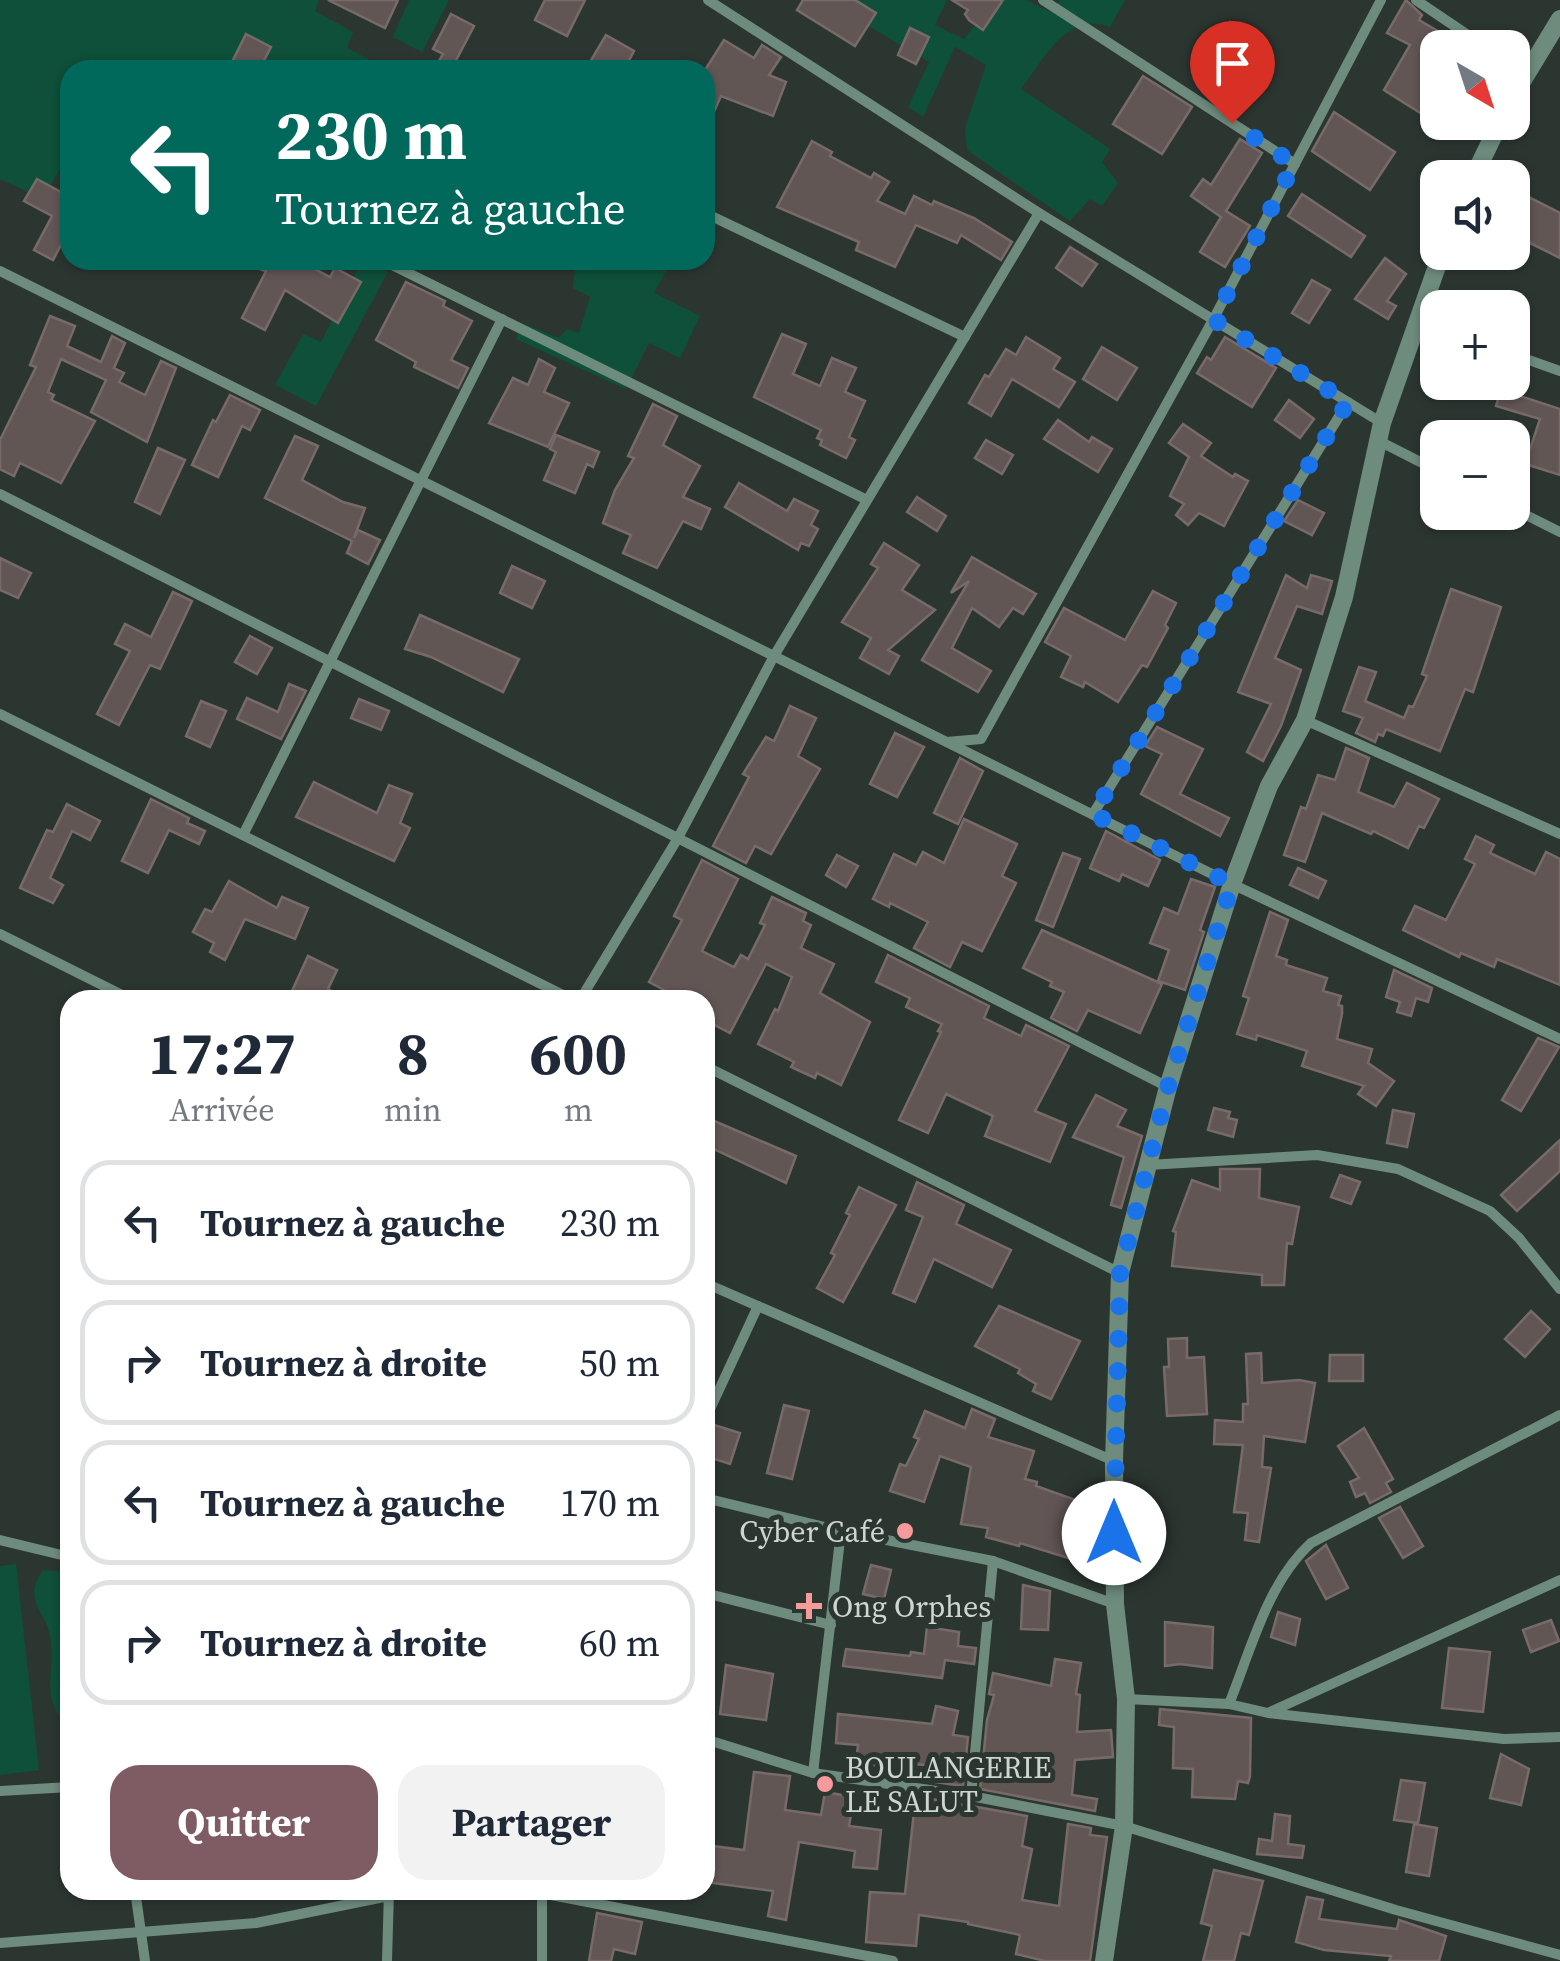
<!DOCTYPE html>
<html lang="fr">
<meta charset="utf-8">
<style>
body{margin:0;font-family:"Source Serif 4",serif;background:#f2f2f3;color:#1f2937;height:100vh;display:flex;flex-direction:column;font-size:38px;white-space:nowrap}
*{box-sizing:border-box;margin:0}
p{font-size:32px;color:#747a83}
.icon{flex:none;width:55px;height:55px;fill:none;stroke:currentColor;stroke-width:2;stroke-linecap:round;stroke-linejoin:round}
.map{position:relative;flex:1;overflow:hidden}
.sheet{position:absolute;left:60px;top:990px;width:655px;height:910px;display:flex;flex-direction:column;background:#fff;border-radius:30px;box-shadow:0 2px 8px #0004}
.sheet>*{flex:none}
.top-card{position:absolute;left:60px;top:60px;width:655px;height:210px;border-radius:30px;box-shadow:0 2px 8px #0004;background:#00695c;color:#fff;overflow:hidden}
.needle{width:65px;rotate:141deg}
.controls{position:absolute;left:1420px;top:30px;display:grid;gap:20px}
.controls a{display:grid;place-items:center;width:110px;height:110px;border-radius:20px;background:#fff;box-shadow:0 2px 8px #0004;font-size:50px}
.pin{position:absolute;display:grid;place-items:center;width:85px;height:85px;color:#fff;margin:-102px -42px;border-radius:50% 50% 50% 0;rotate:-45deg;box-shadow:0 0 10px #0007}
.pin .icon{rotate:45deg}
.me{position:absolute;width:110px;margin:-55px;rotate:0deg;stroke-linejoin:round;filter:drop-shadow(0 0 8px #0008)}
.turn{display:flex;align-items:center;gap:35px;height:210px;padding:0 50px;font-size:45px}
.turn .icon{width:130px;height:130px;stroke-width:2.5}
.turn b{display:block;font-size:70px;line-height:85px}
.eta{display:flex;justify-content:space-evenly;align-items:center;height:170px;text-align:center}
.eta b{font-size:60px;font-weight:700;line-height:70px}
.cta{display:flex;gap:20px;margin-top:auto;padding:20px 50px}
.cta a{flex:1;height:115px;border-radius:30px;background:#7f5c64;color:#fff;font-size:40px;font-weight:700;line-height:115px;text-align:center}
.cta a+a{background:#f2f2f3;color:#1f2937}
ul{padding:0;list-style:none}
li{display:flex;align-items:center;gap:30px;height:125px;margin:0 20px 15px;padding:0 30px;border:5px solid #e0e1e3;border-radius:30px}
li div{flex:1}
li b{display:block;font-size:38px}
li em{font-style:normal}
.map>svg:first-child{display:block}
</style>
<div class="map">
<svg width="1560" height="1961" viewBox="0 0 1560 1961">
<rect width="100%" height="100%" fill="#2c3631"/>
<g fill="#0e503a">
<path d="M0,0H319L315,11L353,32L347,48L390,70H70V151L43,199L0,179Z"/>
<path d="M409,0H449L422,52L393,37Z"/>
<path d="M836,0H947L935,25L964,39L981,17L990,19L1001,0H1026L1050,12L1060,0H1125L1110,27C1067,10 1043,61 1021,89L1110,149L1102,162L1118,183L1102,206L1090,199L1070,221L967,150L965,128L986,65L955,47L923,117L908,107L929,62L833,5Z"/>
<path d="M340,260H364L388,272L316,406L275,385L303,334L321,342L357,271Z"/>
<path d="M574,260H672L654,293L700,316L680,358L649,343L626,389L516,339L522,323L559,338L567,329L579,333L590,297L573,288L576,262Z"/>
<path d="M16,1564L39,1770L0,1775V1566Z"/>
<path d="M43,1570L70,1572V1729C39,1696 55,1680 51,1642C49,1611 20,1603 43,1570Z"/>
</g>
<g fill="#625655" stroke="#776a69" stroke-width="2.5">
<path d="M328,0H398L385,28Z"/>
<path d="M545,0H585L567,36L535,20Z"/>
<path d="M803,0H855L876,13L855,46L797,10Z"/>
<path d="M952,0H1003L983,30L969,20L965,14L968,10Z"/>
<path d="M1406,0L1422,15L1419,20L1448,37L1442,48H1438V55L1425,77L1434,82L1429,90L1434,93L1422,114L1384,90L1410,45L1387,33Z"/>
<path d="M451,14L474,26L451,70H444L436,66L443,54L433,49Z"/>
<path d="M1230,22L1260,42L1235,78L1205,58Z"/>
<path d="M910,28L929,37L916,64L898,55Z"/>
<path d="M246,34L271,47L259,70H228Z"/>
<path d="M606,35L634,51L627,64L623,62L618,70H605L590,62Z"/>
<path d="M724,40L754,58L762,45L781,57L769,75L786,82L773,116L721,96L705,132V70Z"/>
<path d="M1143,76L1192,107L1162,154L1113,124Z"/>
<path d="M1334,112L1395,152L1370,190L1312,151Z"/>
<path d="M1240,139L1262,153L1226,211L1250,226L1225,267L1200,252L1221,217L1191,196L1203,179L1211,185Z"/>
<path d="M812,141L832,152L830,156L871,178L874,173L889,182L877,201L905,214L914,196L932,205L934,201L974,218L1012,242L1001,260L961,235L957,243L916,225L895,267L856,250L859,242L777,207Z"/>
<path d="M37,179L70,197V228L53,260L34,250L52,216L24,201Z"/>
<path d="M1519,192L1560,213V258L1512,234V205Z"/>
<path d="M1302,194L1365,236L1351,257L1288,216Z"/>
<path d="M1070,247L1097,264L1082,286L1056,268Z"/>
<path d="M1385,258L1406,274L1387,301L1396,306L1388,319L1355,299Z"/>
<path d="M241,260H298L330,277L335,268L361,282L338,323L285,290L265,330L242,318L266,271L241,263Z"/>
<path d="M1312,280L1330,290L1309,323L1292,313Z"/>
<path d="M406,282L445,301L443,306L472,321L451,360L468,368L458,388L414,367L416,362L376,340Z"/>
<path d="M50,316L75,326L67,346L101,362L112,336L125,343L114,368L124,373L119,382L145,395L161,361L176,368L147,442L91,412L106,380L61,359L48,392L54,395L51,400L95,421L61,483L20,463L14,476L0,469V440L36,367L30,365Z"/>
<path d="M782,334L806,344L793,374L820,386L832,358L856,368L845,392L865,401L849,437L855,440L846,458L820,445L822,440L817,438L821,430L754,397Z"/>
<path d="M1026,337L1060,358L1053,369L1075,382L1059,407L1012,379L991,416L969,403L985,375L989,377L1006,349L1016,355Z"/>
<path d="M1225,337L1276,368L1252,407L1197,373L1207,357L1211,360Z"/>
<path d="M1102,347L1137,368L1117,400L1083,379Z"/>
<path d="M539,359L555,368L544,392L569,403L548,447L489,423L513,378L528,385Z"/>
<path d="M1503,382H1525L1520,396L1560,409V475L1525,464L1540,419L1496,406Z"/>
<path d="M230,395L260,410L250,430L242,426L218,477L192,465L213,420L216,422Z"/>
<path d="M1289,400L1314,419L1300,438L1275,420Z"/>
<path d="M653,404L677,416L663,445L700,466L683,497L710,509L701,529L683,521L657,568L623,553L631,535L603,523L615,490L634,458L628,456Z"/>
<path d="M1058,420L1089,442L1092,437L1112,449L1098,472L1044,439Z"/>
<path d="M1183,424L1211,443L1201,456L1233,477L1235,474L1248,481L1224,526L1199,513L1188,525L1176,515L1184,504L1170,496L1189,457L1169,443Z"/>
<path d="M556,435L599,452L593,467L587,464L575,493L544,480L556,452L550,449Z"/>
<path d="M295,436L318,446L302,480L343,502L365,508L354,538L358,530L380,540L368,564L347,553L352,541L265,498Z"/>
<path d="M986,440L1013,455L1002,474L975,458Z"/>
<path d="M158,448L185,460L160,514L135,502Z"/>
<path d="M739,483L787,511L794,499L818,511L811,525L818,529L809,546L801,543L798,550L725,507Z"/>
<path d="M917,497L946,516L937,531L907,512Z"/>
<path d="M1298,500L1324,513L1312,535L1284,521Z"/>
<path d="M884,543L919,565L902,590L935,610L888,650L899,656L889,674L860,658L871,638L842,622L878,568L871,564Z"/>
<path d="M972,557L1036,594L1023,614L1013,608L999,627L972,608L952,648L991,671L978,692L922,660L969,581L951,593Z"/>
<path d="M0,558L31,573L18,598L0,590Z"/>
<path d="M512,566L545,581L532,608L500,593Z"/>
<path d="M1286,575L1307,588L1311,575L1332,581L1322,614L1297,606L1275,658L1301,670L1281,726L1263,761L1247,752L1271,704L1238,692Z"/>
<path d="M1451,589L1501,607L1473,692L1465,689L1440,751L1386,729L1383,736L1378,734L1375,742L1356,733L1363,718L1343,711L1359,667L1376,672L1365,701L1404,718L1409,706L1413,707L1427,676L1422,674Z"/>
<path d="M1153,591L1176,603L1165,625L1168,628L1147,667L1142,665L1118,702L1085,682L1083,687L1061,677L1071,656L1045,642L1064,608L1125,640Z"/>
<path d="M173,592L192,601L160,669L150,665L119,725L97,714L130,651L115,644L125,624L151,637Z"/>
<path d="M420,615L519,659L503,692L431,657L405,649Z"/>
<path d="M250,636L272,648L257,674L235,662Z"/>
<path d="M289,684L306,691L281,739L237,719L247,698L278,712Z"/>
<path d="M359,699L389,711L381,730L351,718Z"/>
<path d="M201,701L226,711L210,747L186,736Z"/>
<path d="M790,706L816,718L798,756L820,769L771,854L755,846L746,863L713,846L749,777L743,774L766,737L774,741Z"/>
<path d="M1157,727L1203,749L1180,794L1229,818L1220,836L1141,794L1162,754L1145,746Z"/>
<path d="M895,733L924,747L897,797L870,784Z"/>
<path d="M1346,748L1369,758L1358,792L1394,807L1407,783L1439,799L1424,828L1419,826L1408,848L1373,831L1371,834L1322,813L1305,862L1284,855L1301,807L1306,809L1318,775L1335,780Z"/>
<path d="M960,758L983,771L958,824L934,813Z"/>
<path d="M314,782L377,813L389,785L412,794L400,823L410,828L394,861L296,817Z"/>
<path d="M151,799L189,818L187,823L205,831L199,844L169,830L148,873L122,861Z"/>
<path d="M67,804L100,821L90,840L72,831L50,878L63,885L53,903L20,888L47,830L53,832Z"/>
<path d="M964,819L1017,844L1002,876L1016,883L982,951L962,942L950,967L914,948L928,922L890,903L889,907L873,899L894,854L916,865L923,852L944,863Z"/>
<path d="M1106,831L1160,860L1148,886L1122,874L1119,881L1090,868Z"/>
<path d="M1476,836L1494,845L1490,853L1535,874L1546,852L1560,859V985L1497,959L1494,967L1461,953L1459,957L1403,930L1415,906L1446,920L1475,864L1465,859Z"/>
<path d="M1063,853L1080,859L1053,927L1036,920Z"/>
<path d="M837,855L858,866L846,887L826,875Z"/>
<path d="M702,860L738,879L702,951L734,967L741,955L748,959L765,925L760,923L772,897L806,913L803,921L811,925L801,948L834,964L820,993L870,1022L841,1085L817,1073L815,1078L791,1067L794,1062L758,1044L775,1009L778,1011L792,977L766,964L730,1033L705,1020V1000H683L649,982L682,920L674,916Z"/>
<path d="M1298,868L1326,881L1318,898L1290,885Z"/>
<path d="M1191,879L1215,887L1200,930L1204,932L1185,990L1158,981L1169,950L1150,943L1164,908L1178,914Z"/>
<path d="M229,881L277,908L282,897L308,908L295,939L245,919L225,960L210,952L214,943L193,932L205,909L212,912Z"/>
<path d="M1270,912L1288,920L1276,956L1287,960L1286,965L1327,978L1323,991L1341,996L1338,1005L1342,1006V1014L1337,1039L1372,1049L1368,1063L1394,1081L1376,1106L1358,1094L1364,1086L1302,1066L1307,1051L1257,1035L1256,1040L1237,1034L1249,998L1243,996Z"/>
<path d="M1042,930L1162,984L1140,1033L1088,1010L1077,1031L1051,1018L1064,992L1050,986L1052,982L1023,968Z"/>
<path d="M888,955L989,1006L984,1018L1021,1036L1026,1025L1069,1046L1035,1111L1066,1124L1050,1162L985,1136L993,1116L946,1094L928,1133L899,1120L941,1032L938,1031L942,1024L906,1007L910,998L876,982Z"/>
<path d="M308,956L337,970L328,989L349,1000H312L292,991Z"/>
<path d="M1394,970L1432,988L1428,1002L1416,998L1411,1016L1397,1012L1400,1002L1386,997Z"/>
<path d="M1538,1038L1559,1047L1521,1111L1502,1100Z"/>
<path d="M1096,1095L1126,1110L1117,1126L1142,1136L1121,1208L1111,1205L1124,1157L1073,1137Z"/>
<path d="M1214,1108L1230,1112L1228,1118L1237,1120L1233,1137L1208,1130Z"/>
<path d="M1393,1110L1414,1114L1407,1147L1387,1143Z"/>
<path d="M705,1117L796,1156L786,1183L705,1145Z"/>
<path d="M1560,1140V1171L1517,1211L1501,1195Z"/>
<path d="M1220,1169H1260L1259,1198L1299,1207L1292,1244L1287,1243L1284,1285H1262V1275L1172,1266L1176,1232L1173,1231L1192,1180L1220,1190Z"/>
<path d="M1340,1175L1360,1182L1351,1204L1331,1197Z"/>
<path d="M917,1182L964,1205L956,1224L1011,1250L992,1287L934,1259L915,1302L893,1293L923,1217L906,1210Z"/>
<path d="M859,1187L896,1205L843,1302L817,1288L835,1255L831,1253L850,1215L846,1213Z"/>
<path d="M999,1306L1080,1341L1051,1399L1033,1391L1036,1384L1018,1373L1020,1369L975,1346Z"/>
<path d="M1531,1311L1550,1329L1525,1357L1505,1339Z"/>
<path d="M1187,1338V1358L1204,1357L1207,1414L1167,1416L1164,1367H1169L1168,1339Z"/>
<path d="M1261,1353L1262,1383L1299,1380L1315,1383L1305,1442L1264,1436L1262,1467L1271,1468L1259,1542L1245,1540L1248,1513L1234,1512L1243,1445L1214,1444L1215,1420L1243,1422V1404H1248L1246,1354Z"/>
<path d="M1330,1355H1363V1381H1329Z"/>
<path d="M784,1405L809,1411L792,1479L767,1473Z"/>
<path d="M972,1409L995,1419L988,1437L1034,1451L1025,1479L1037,1482L1036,1486L1101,1509L1084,1563L1020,1543L1019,1546L986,1537L988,1528L961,1524L971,1467L940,1456L924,1502L890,1491L900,1464L906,1466L919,1439L914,1437L925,1411L965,1428Z"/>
<path d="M714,1425L740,1433L730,1464L705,1456Z"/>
<path d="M1364,1428L1393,1479L1386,1483L1391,1492L1370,1503L1365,1493L1356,1497L1350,1482L1359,1478L1338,1446Z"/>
<path d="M1400,1507L1423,1546L1403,1558L1379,1518Z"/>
<path d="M1326,1545L1348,1588L1326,1599L1306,1561Z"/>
<path d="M871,1565L891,1570L884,1599L863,1594Z"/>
<path d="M1023,1585L1050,1591L1048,1630L1021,1629Z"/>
<path d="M1278,1612L1300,1619L1295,1645L1271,1637Z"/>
<path d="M1551,1620L1559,1641L1531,1652L1523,1630Z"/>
<path d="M1165,1622L1213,1627L1212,1668L1180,1664L1165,1666Z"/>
<path d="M927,1627L959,1632L958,1646L976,1648L974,1664L945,1660L942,1678L843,1666L846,1649L910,1656L911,1652L924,1654Z"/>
<path d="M1449,1648L1490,1652L1483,1712L1442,1708Z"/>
<path d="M1055,1659L1081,1663L1076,1694L1080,1695L1077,1732L1111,1730L1113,1757L1075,1760L1072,1795L1097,1799L1095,1811L980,1789L987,1720L994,1695L989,1694L993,1673L1051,1686Z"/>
<path d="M726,1665L773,1674L766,1720L720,1714Z"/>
<path d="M936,1706L958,1711L953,1735L968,1737L963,1786L935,1782L937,1766L888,1762L887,1766L856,1764L858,1745L836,1743L838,1714L932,1724Z"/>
<path d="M1160,1709L1251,1718L1250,1776L1248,1783L1238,1781L1235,1799L1192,1797L1193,1769L1173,1768L1174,1727L1159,1725Z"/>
<path d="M1501,1754L1529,1769L1521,1805L1490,1798Z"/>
<path d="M754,1772L790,1776L785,1810L821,1815L825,1792L854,1797L849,1826L881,1830L877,1869L853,1867L855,1851L799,1842L786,1920L768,1916L773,1891L705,1882V1845L744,1850Z"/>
<path d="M1401,1780L1425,1783L1418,1823L1394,1820Z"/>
<path d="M932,1799L1027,1816L1022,1846L1032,1849L1022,1900L1059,1906L1068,1824L1091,1828L1090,1835L1107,1837L1090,1961H1045L1016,1954L1020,1935L968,1924V1922L919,1915L916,1946L866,1942L870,1892L905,1894L915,1802L932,1804Z"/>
<path d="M1275,1814L1290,1816L1288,1844L1304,1846L1302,1858L1257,1854L1259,1839L1272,1841Z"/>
<path d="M1414,1824L1437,1828L1429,1876L1406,1872Z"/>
<path d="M1214,1870L1263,1881L1249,1935L1241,1933L1234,1961H1203L1212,1926L1201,1923Z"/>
<path d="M1307,1897L1323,1900L1319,1919L1397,1929L1399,1920L1446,1936L1439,1961H1389L1391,1956L1324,1950L1296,1942Z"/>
<path d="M597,1913L642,1922L635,1954L614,1949L611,1961H589Z"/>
</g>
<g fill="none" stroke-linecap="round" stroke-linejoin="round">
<g stroke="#6e8c7e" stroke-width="10">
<path d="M708,0L1039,213L1382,423"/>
<path d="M1043,0L1295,164"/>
<path d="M1416,0L1487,48"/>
<path d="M1512,64L1525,73"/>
<path d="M705,213L965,337"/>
<path d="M382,260L867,500"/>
<path d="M0,271L1232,884L1560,1039"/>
<path d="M1417,321L1438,328"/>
<path d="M1512,354L1560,371"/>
<path d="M1379,441L1438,471"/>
<path d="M0,494L1168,1087"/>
<path d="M1512,508L1560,532"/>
<path d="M0,714L573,1000"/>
<path d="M1305,720L1560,834"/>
<path d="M947,742L981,739L1213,320L1381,0"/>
<path d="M1093,814L1348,402"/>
<path d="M243,835L502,319"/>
<path d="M0,934L132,1000"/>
<path d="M580,1000L678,838L774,656L1039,213"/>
<path d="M705,1066L1120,1273"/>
<path d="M1148,1165L1317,1155L1398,1169L1490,1211L1519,1238L1560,1289"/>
<path d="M705,1283L1114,1461"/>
<path d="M705,1420L758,1306"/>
<path d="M705,1498L841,1531L993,1561L1115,1604"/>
<path d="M0,1540L70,1557"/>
<path d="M705,1593L831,1625"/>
<path d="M1126,1699L1229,1704C1251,1650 1267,1583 1311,1543L1560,1415"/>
<path d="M1229,1704L1268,1713L1504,1739L1560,1737"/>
<path d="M1270,1712L1560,1580"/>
<path d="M705,1739L813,1773L971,1796L1124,1826L1396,1910L1560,1955"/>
<path d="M813,1773L841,1531"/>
<path d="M0,1791L70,1787"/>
<path d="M971,1796L993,1561"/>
<path d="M135,1890L145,1961"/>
<path d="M542,1890V1961"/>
<path d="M541,1893L893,1961"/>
<path d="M0,1943L256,1923L389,1896"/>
<path d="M387,1961L389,1891"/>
</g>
<g stroke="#6e8c7e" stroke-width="18">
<path d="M1512,98L1560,19"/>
<path d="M1473,178L1500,122"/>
<path d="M1104,1961L1124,1826L1126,1699L1115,1604L1114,1461L1120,1273L1168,1087L1232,884L1269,786L1305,720L1344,597L1382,423L1442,252"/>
</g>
</g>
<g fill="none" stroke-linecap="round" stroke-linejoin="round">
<path stroke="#1a73e8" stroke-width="18" stroke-dasharray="0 32.4" d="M1114,1533L1120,1273L1168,1087L1232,884L1093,814L1348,402L1214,320L1294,164L1232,123"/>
</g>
<g fill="#f59b9b" stroke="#2c3631" stroke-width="4">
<circle cx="905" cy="1531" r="10"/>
<path d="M804 1591h10v10h10v10h-10v10h-10v-10h-10v-10h10z"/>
<circle cx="825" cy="1784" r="10"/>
</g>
<g text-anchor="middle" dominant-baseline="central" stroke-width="10" stroke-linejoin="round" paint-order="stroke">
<g font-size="30" fill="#ced5d2" stroke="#2c3631" text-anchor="start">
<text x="885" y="1531" text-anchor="end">Cyber Café</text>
<text x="832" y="1606">Ong Orphes</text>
<text x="845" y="1767">BOULANGERIE<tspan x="845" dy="34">LE SALUT</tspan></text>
</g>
</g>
</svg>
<div class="controls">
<a><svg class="needle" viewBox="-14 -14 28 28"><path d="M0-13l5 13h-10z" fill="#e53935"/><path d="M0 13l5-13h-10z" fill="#747a83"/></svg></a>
<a><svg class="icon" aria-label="sound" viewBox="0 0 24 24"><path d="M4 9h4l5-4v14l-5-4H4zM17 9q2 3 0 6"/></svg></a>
<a>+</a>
<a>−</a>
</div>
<div class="pin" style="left:1232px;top:123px;background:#d93025"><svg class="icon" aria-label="arrive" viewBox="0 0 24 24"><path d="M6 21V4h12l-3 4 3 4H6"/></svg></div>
<svg class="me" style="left:1114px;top:1533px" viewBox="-20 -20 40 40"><circle r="19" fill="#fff"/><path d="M0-13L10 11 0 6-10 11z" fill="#1a73e8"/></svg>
<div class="top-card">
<div class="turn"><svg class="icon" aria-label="left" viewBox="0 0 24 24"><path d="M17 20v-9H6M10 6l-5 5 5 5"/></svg><div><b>230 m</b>Tournez à gauche</div></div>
</div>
<section class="sheet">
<div class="eta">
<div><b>17:27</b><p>Arrivée</p></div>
<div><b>8</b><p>min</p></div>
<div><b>600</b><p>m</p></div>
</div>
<ul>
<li><svg class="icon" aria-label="left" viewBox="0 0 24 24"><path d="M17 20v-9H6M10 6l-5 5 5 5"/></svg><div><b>Tournez à gauche</b></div><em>230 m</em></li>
<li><svg class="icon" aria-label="right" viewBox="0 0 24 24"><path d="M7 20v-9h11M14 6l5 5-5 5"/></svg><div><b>Tournez à droite</b></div><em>50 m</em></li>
<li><svg class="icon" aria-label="left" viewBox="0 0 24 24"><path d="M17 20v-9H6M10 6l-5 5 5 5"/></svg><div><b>Tournez à gauche</b></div><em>170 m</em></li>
<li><svg class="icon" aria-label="right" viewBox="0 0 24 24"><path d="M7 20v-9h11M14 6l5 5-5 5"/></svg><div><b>Tournez à droite</b></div><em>60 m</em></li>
</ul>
<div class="cta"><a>Quitter</a><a>Partager</a></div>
</section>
</div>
